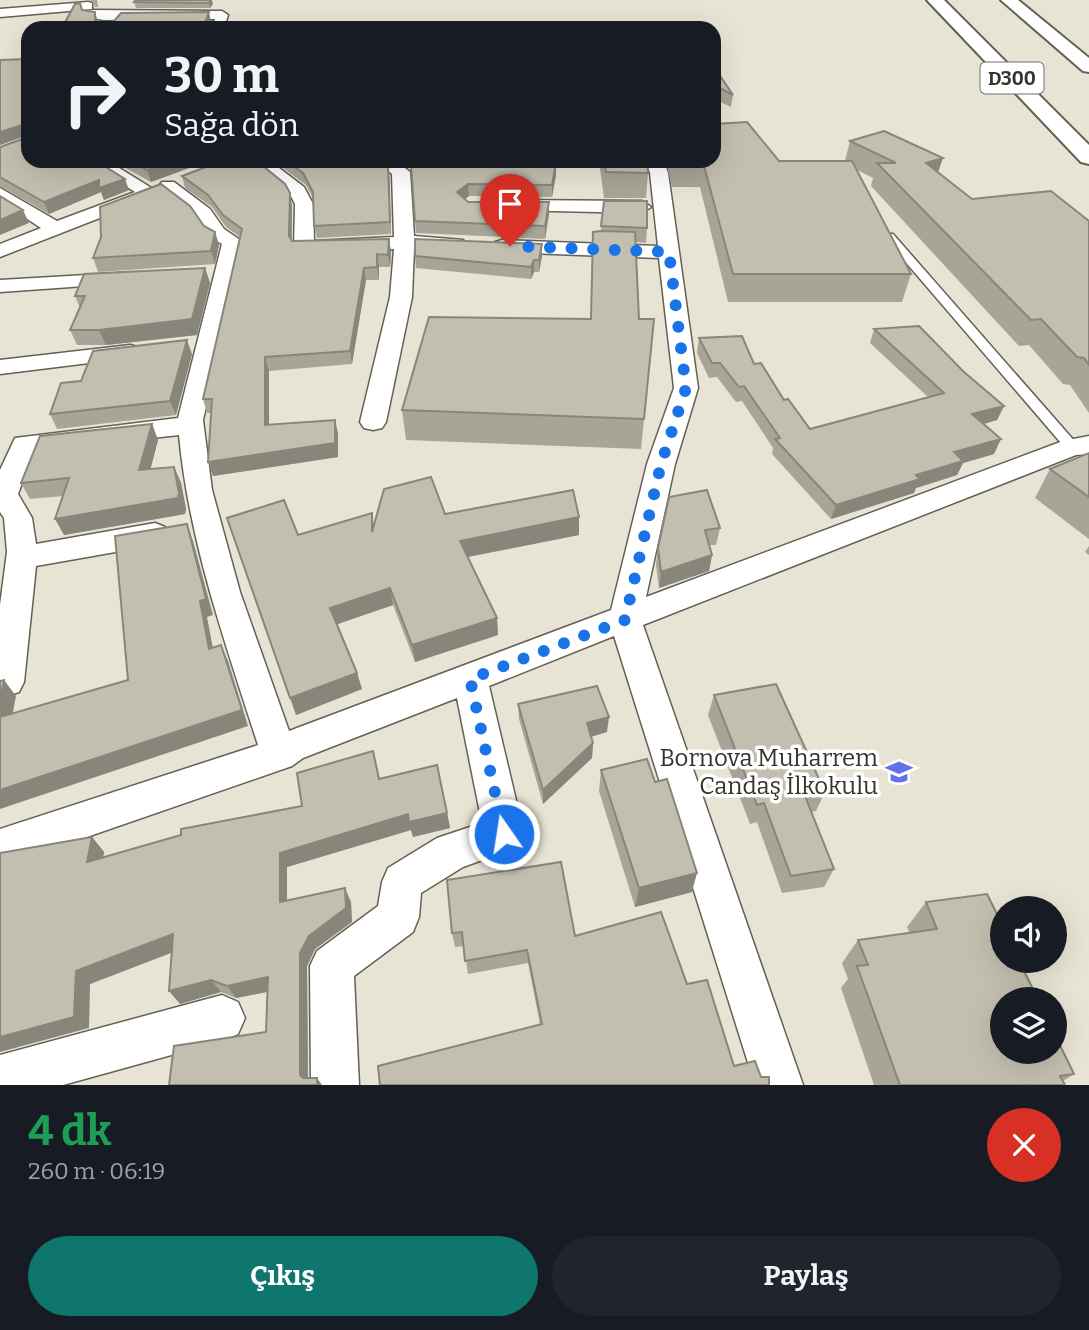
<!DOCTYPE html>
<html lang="tr">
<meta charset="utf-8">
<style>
body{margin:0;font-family:Bitter,serif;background:#20242c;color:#f1f3f6;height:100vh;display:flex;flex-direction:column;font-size:26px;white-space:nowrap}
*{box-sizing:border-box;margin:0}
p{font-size:23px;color:#9ea1a6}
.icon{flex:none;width:38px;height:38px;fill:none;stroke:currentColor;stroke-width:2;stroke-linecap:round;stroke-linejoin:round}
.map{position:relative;height:1085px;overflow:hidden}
.details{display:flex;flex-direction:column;background:#171b24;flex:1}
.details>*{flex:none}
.top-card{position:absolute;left:21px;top:21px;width:700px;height:147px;border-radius:21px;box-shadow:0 7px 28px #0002;background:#171b24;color:#f1f3f6;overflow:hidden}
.controls{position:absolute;left:990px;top:896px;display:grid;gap:14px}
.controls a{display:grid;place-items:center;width:77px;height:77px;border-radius:50%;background:#171b24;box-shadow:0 7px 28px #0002;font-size:35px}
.pin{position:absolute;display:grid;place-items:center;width:60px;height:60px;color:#fff;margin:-72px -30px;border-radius:50% 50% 50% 0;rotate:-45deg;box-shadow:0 0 7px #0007}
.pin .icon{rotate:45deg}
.me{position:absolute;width:77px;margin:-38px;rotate:347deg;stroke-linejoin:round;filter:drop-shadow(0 0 5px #0008)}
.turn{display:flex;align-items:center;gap:24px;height:147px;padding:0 28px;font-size:32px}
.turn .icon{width:91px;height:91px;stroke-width:2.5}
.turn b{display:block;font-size:49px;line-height:60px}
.round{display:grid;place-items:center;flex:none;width:74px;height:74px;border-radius:37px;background:#20242c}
.overview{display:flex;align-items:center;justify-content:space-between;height:119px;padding:0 28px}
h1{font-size:42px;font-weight:700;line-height:52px;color:#1e9e55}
.button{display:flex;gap:14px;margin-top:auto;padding:14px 28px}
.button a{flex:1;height:80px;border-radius:42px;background:#0f766e;color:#fff;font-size:28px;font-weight:700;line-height:80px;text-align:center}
.button a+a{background:#20242c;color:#f1f3f6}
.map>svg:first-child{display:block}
</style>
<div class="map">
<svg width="1089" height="1085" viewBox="0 0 1089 1085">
<rect width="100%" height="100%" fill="#e8e4d5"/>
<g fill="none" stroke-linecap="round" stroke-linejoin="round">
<g stroke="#646053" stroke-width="3">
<path id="service" d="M885,234H893L1077,444L1079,447L1077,450H1067L885,238Z"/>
</g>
<g stroke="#646053" stroke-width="3">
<g id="minor">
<path d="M88,2L92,3V9L0,17V9Z"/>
<path d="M90,10L222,11L228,15L224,28H212L215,19L104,20L86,17V11Z"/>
<path d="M87,161H108L158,192L155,196H145L143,201L0,257V244L41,228L0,201V188L57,221L135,192Z"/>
<path d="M250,161H270L304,187L313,204L314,241L394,237L392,174L376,161H396L410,172L414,236L463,240L466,244L463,248H414L412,297L386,422L382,428L373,430L364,428L360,422L390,297L394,249L297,252L294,248L295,204L290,194Z"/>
<path d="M646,161H664L668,173L698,388L675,464L646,597L1063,441L1089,436V454L1076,455L643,625L803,1085H755L614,636L489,686L524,834L518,847L463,867L421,893L419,917L413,932L354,976L359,1085H311L310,966L317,951L378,906L382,882L388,868L437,838L482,823L457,698L303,758L292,766L0,867V829L258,745C225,642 189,542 179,435L34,451L18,494L32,518L36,544L155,523L165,527L170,534L165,541L155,545L36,566L24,682L19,692L7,696L0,694V605L7,552L4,518L0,512V470L15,438L178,418L222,244L210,237L196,217L162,190L159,186L162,182H174L210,209L224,229L243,242L203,420L212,490L240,592L289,731L611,610L647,464L674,388L659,258L502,252L495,250L492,246L495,242L502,240L658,246L650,173Z"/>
<path d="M510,200L642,201L651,207L642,213L503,210L501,206Z"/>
<path d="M121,273L128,275L132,279L128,283L0,292V280Z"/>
<path d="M130,345L138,347L142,352L138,357L0,374V360Z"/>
<path d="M222,995L238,1002L245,1018L238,1034L222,1041L63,1085H0V1055Z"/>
</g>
</g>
<g stroke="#646053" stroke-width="4">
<path id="trunk" d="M927,0H944L1089,145V164L1081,162Z"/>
</g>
<g stroke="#646053" stroke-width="4">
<path id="motorway" d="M1001,0H1018L1089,58V72L1083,71Z"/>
</g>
<use href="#service" fill="#fff" fill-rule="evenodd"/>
<use href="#minor" fill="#fff" fill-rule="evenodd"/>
<use href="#trunk" fill="#fff" fill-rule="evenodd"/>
<use href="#motorway" fill="#fff" fill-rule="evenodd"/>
</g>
<g fill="#a8a497">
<path d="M87,0H97L98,7H95L93,1Z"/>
<path d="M212,0L213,4L210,8H136L134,2Z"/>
<path d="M28,59V161L129,190L104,200L101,192L49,214L0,186V147L25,138V136L0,145V60Z"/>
<path d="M714,67L733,95L731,107L714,99Z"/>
<path d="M850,141L938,172L972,199L1089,221V413L1070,385L1063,384L1029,345L1019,346L871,186L873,178L857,170L911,274L902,302H728L700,187H672L666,161H845Z"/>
<path d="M113,161H208L151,182Z"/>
<path d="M274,161H385L388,164L389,175L391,234L317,238L314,226V200L306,185Z"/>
<path d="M421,161H518L516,164L556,175L552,197L469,196L465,199L468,202H549V214L545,239L416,233L415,221Z"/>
<path d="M599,161H647L648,173L646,198H604Z"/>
<path d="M182,176L292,205V241L389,239L391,252L390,267H379V280H366L352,364L269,371V424L338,433V457L213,476L211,413H207L203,399L240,237L226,227L212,207L185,188Z"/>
<path d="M604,201L647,228L646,243L636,242L639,319H654L641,449L406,440L402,410L591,319L601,231Z"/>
<path d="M204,226L215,232L219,245L215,264L98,272L93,258Z"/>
<path d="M415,256H542L539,272H534L531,279L416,268Z"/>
<path d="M205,268L210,283L197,335L106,345H77L70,330L80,308L75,296Z"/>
<path d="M874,329L964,372L1004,406L997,420L984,424L994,454L963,463L957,475L916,488L914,493L831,519L772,454L773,448L742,401L736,402L717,377L709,378L697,353L699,338L754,364L810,429L928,397L870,343Z"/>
<path d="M192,354L176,415L57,429L50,414Z"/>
<path d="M152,424L158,440L150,469L174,467L181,483L186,509L185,514L64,535L63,496L30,499L21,483Z"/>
<path d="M1089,453V539L1035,498L1050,469Z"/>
<path d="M669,497L720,528L716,545H709L712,555L709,571L659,588L656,564L658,548Z"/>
<path d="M372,513L374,525L445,514L579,535L468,557L497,618L498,635L415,662L393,605L337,624L357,673L362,689L296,715L298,535Z"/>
<path d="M1089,546V555L1085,552Z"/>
<path d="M714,695L825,792L816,811L811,812L834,869L824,887L782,893L757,822L750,824L708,715Z"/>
<path d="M518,704L607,732L591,737L593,743L592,758L543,804L519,719Z"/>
<path d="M601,770L692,892L635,907L599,791Z"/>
<path d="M380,779L447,813L450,828L413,837L411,830L287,867V900L351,902L352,922L315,949L307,966L308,1078L169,1085L266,1032L267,992L236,998L221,992L180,1004L172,952L90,984L89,1028L92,837L104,852L103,857L302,806Z"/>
<path d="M447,880L687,984L734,1066L761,1077L769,1085L540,1024L528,963L468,974L464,946L455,947L452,933Z"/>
<path d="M926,902L1074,1074L1063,1081L1065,1085H874L841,988L848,979L842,963L858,940L910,933L907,927Z"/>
</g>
<g fill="#88867b">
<path d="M211,0L213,4L210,8L209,3Z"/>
<path d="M95,12L98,22V28H95Z"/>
<path d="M209,12L211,22L209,28H203Z"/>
<path d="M25,124L28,135L0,145V132Z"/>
<path d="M943,158L935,181L926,163Z"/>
<path d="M173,161H208L151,182L147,170Z"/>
<path d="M556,163V175L552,197V185Z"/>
<path d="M388,164L389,175L391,234L390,222Z"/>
<path d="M125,179L129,190L104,200L101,192L49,214L44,202L99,180Z"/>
<path d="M468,184L469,196L458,204L457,192Z"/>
<path d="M290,193L292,205L291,248L289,236Z"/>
<path d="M549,202V214L545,239V226Z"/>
<path d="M23,210L29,223L0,235V220Z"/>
<path d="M215,232L219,245L215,264L211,251Z"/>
<path d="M389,239L391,252L390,267L388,255Z"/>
<path d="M542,244V256L539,272V260Z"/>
<path d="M377,254L379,267V280L377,267Z"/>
<path d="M534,260V272L531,279V267Z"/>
<path d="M205,268L210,283L197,335L106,345L99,330Z"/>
<path d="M364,268L366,280L352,364L350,351Z"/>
<path d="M187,340L192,354L176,415L170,401Z"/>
<path d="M265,357L269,371V438L265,425Z"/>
<path d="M1004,406L997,420L965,429L972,414Z"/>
<path d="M335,420L338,433V457L213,476L208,462Z"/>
<path d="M152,424L158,440L146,487L139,470Z"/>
<path d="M1001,439L994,454L963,463L957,475L916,488L914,493L831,519L836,505L954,452Z"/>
<path d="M174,467L181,483L186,509L185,514L64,535L55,519Z"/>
<path d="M579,517V535L462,558L460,541Z"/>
<path d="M187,524L193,541L213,615L207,617L216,664L209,649Z"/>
<path d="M712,555L709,571L659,588L661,572Z"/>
<path d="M390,588L393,605L335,625L330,608Z"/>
<path d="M497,618L498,635L415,662L412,645Z"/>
<path d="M221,645L228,661L248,726L0,809V790Z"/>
<path d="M357,673L362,689L296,715L290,698Z"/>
<path d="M4,680L16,696L9,733L0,722V702Z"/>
<path d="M609,717L607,732L586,738L587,723Z"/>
<path d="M593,743L592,758L543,804V790Z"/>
<path d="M447,813L450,828L413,837L411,830L287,867V915L280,902V853L408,814Z"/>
<path d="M92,837L104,852L100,876L87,862Z"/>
<path d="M697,873L692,892L635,907L639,888Z"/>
<path d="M345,888L351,902L352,922L315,949L307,966L308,1085L300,1075V953L309,936Z"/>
<path d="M173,934L184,948L90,984L89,1028L0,1052V1037L76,971Z"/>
<path d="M268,977L276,990L236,998L227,986Z"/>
<path d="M211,980L221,992L180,1004L169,991Z"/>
<path d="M317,1078L322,1085H317Z"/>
</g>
<g fill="#c3bfb0" stroke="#88867b" stroke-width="2">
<path d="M136,0H211L209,3L134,2Z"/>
<path d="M80,3L82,10L95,12V28H62L75,4Z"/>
<path d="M209,12L203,28H108L121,13Z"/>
<path d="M28,59V161H96L125,179L99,188V180L44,202L0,177V147L25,138V124L0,132V60Z"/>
<path d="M714,67L733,95L714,85Z"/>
<path d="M747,122L779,161H852L911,274H733L703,162H675L674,161H714V124Z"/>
<path d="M884,131L943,158L926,163L972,199L1051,191L1089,221V365L1084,358L1077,357L1041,319L1031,320L877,163H896L850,141Z"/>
<path d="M130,161H173L147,170Z"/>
<path d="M222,161H257L285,184L290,193L289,236L292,241L389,239L388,255L377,254V267L364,268L350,351L265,357V425L335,420V443L208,462L212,399H203L242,229L223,215L208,195L182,176Z"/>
<path d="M287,161H385L388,164L390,222L314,226L313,192L303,173Z"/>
<path d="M421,161H512L511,164L556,163L552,185L468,184L457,192L468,202H549L545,226L415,221L411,165Z"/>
<path d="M604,161H647L648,173L606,172Z"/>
<path d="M161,184L190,206L204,226L215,232L211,251L93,258L101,237L100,207Z"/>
<path d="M0,196L23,210L0,220Z"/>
<path d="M604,201H647V228L601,226Z"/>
<path d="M601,231L635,232L639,319H654L644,419L402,410L429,317L591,319L593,232Z"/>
<path d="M415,239L542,244L539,260H534L531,267L415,256Z"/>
<path d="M205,268L192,319L99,330H70L85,296H75L84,274Z"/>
<path d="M919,326L964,372L1004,406L972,414L1001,439L954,452L963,461L916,475L920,479L836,505L775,439L780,438L744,386L739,387L720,363H712L699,338L742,336L754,364L761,363L784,400L788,399L810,429L944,393L874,329Z"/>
<path d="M187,340L170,401L50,414L61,383L81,381L93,351Z"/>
<path d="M152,424L139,470L174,467L179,493L178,498L55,519L69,478L21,483L40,436Z"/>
<path d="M1089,453V497L1050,469Z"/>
<path d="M431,477L445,514L573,490L579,517L460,541L497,618L412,645L390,588L330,608L357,673L290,698L227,518L284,500L298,535L372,513V532L384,489Z"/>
<path d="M707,490L720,528L705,530L712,555L661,572L658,548L669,497Z"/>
<path d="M187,524L206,599L200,601L209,649L221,645L242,710L0,790V717L128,680L115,536Z"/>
<path d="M4,680L0,702V681Z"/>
<path d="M776,684L825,792L805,796L834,869L791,876L764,803L757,805L714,695Z"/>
<path d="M597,686L609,717L587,723L593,743L543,790L518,704Z"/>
<path d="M373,751L379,779L437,765L447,813L409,822L408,814L280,853V902L345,888L346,908L309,936L300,953V1075L303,1078H317V1085H169L174,1046L266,1032L268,977L227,986L211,980L169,991L173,934L76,971L74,1017L0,1037V853L92,837L87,862L181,835V829L302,806L297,773Z"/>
<path d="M647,759L655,782L667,779L697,873L639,888L601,770Z"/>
<path d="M561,862L575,936L661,912L687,984L707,980L734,1066L755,1061L761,1077H769V1085H380L378,1066L542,1024L527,950L465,961L462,932L452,933L447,880Z"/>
<path d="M987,894L1003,926V961H1019L1038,999H1003V1052H1055V1035L1074,1074L1060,1076L1065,1085H900L857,966L868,965L858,940L937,929L926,902Z"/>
</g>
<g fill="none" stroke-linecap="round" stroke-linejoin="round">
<path stroke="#1a73e8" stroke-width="12" stroke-dasharray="0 21.6" d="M504,834L470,679L625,620L661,464L686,388L669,252L510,246"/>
</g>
<defs>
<g id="school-bare" transform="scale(2.1)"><path d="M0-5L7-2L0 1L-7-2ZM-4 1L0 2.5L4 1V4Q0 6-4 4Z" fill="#6271e9" stroke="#fff" stroke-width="2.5" paint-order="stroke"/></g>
</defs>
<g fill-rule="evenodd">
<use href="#school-bare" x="899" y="772"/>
</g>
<g text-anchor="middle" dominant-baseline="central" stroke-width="7" stroke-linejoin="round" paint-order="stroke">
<rect fill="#fff" stroke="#71706c" stroke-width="2" x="980.5" y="62.5" width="63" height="31" rx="5"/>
<g font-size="19" font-weight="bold" fill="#34332d">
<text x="1012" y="78">D300</text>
</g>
<g font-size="24" fill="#34332d" stroke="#fff" text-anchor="end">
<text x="878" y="758">Bornova Muharrem<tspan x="878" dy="28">Candaş İlkokulu</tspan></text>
</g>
</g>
</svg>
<div class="controls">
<a><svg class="icon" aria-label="sound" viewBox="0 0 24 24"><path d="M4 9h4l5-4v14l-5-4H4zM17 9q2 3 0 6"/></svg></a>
<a><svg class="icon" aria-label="layers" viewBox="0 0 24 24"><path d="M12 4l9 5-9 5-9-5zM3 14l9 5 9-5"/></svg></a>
</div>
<div class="pin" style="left:510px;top:246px;background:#d93025"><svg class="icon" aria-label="arrive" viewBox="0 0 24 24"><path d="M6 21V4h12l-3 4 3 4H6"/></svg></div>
<svg class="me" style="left:504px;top:834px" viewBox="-20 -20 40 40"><circle r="17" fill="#1a73e8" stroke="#fff" stroke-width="3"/><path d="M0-11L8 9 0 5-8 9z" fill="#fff"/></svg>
<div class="top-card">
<div class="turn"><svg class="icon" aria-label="right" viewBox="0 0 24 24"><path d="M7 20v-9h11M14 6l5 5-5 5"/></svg><div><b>30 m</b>Sağa dön</div></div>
</div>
</div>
<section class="details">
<div class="overview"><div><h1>4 dk</h1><p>260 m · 06:19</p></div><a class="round" style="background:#d93025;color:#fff"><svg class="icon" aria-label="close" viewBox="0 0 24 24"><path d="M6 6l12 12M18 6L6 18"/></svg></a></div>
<div class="button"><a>Çıkış</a><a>Paylaş</a></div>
</section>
